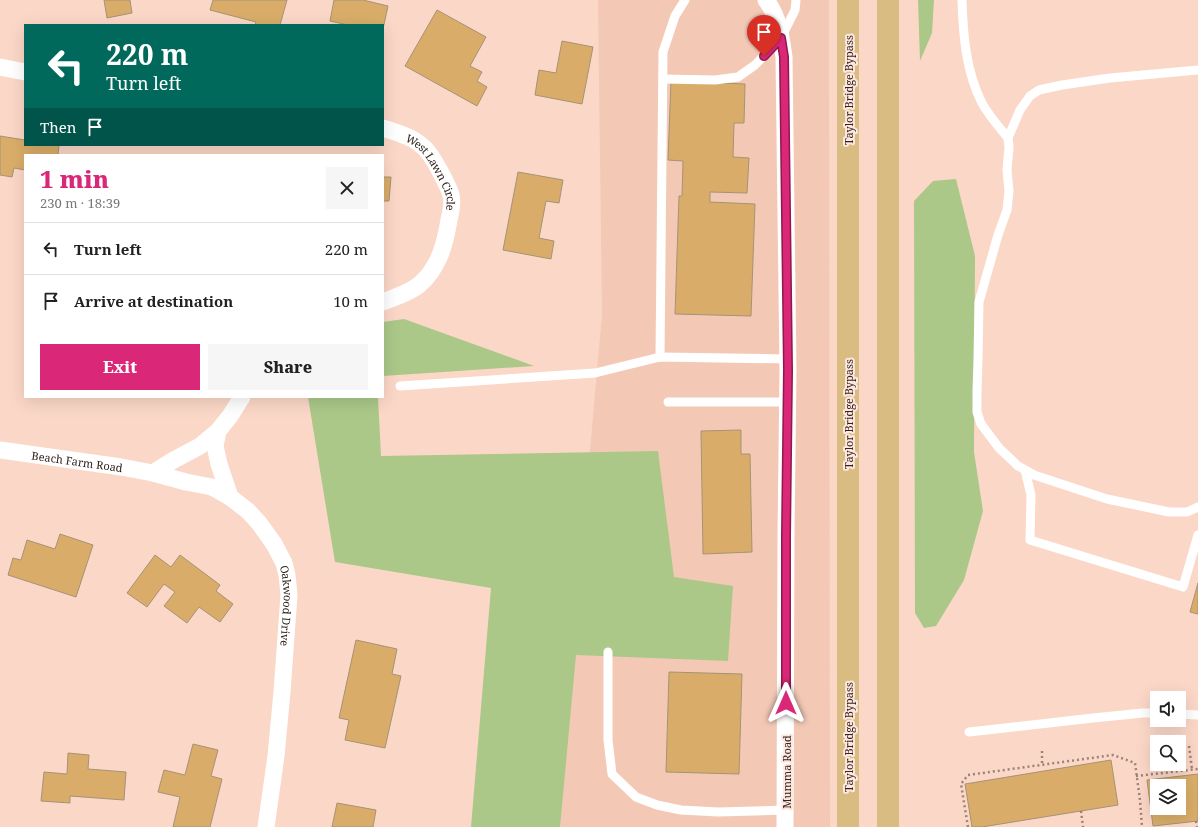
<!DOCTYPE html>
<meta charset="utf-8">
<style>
body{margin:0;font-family:"Noto Serif",serif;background:#f6f6f6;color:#222;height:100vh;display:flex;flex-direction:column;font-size:15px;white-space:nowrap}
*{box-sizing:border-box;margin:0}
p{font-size:13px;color:#767676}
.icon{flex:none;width:22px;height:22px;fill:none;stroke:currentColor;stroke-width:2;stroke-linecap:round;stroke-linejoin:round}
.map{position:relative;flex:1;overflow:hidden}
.sheet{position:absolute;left:24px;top:154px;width:360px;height:244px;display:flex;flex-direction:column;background:#fff;border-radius:0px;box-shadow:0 4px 16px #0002}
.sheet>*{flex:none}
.banner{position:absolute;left:24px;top:24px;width:360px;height:122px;border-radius:0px;box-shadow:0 4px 16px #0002;background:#00695c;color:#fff;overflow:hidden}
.buttons{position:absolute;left:1150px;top:691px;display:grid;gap:8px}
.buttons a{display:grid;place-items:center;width:36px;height:36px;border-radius:0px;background:#fff;box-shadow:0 4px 16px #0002;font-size:20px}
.pin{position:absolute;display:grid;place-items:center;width:34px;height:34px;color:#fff;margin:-41px -17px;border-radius:50% 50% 50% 0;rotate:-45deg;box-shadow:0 0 4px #0007}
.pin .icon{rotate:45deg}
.me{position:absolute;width:44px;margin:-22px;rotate:0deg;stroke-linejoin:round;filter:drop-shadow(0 0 3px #0008)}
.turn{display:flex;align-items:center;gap:14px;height:84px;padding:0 16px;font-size:18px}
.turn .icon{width:52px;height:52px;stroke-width:2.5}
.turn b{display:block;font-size:28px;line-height:34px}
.then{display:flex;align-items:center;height:38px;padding:0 16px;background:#0003;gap:8px;font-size:15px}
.round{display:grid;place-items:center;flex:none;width:42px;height:42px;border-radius:0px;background:#f6f6f6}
.headline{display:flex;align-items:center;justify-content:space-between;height:68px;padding:0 16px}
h1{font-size:24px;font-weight:800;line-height:30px;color:#db2777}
.action{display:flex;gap:8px;margin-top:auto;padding:8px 16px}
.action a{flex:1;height:46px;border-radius:0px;background:#db2777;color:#fff;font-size:16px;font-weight:800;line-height:46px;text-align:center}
.action a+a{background:#f6f6f6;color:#222}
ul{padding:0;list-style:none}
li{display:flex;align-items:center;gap:12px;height:52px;padding:0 16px;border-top:1px solid #e0e0e0}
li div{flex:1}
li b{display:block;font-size:15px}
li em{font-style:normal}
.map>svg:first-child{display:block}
</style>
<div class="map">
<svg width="1198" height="827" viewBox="0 0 1198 827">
<rect width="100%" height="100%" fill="#fbd7c7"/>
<path fill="#f3c9b6" d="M598,0H829L830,827H557L602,314Z"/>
<g fill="#abc889">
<path d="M918,0H934L932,33L920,61Z"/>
<path d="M956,179L975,256L974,452L983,511L964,580L936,626L924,628L915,613L914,201L933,181Z"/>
<path d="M404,319L534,366L383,376V322Z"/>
<path d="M308,397H378L381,456L658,451L674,577L733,586L728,661L576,655L560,827H471L491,588L335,562Z"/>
</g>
<g fill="#d9ad69" stroke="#a69276" fill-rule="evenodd">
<path d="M104,0H130L132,13L107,18Z"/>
<path d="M213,0H287L280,25H255L256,22L210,10Z"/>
<path d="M334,0H363L388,6L383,29V25H348L330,21Z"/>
<path d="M437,10L486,37L470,66L482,72L477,81L487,87L477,106L405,66Z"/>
<path d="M562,41L593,47L582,104L535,95L539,70L556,73Z"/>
<path d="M671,81L745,84L744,123H734L733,157L749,158L747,193L710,192V202L755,204L751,316L675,314L679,196H682L683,161L668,160Z"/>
<path d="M0,136L25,140V145H59L58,155H25V170L14,168L12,177L0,175Z"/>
<path d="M518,172L563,180L559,203L546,201L539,238L554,241L551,259L503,250Z"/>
<path d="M383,177H391L389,201H383Z"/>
<path d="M741,430V454H750L752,552L703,554L701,431Z"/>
<path d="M60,534L93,545L76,597L8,575L13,558L21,560L27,540L55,549Z"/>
<path d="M155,555L171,567L180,555L220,585L216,591L233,604L220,622L199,607L187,623L164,606L175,592L164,584L147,607L127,593Z"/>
<path d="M1198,583V614L1190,612Z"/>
<path d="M356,640L397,649L392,674L401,676L385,748L345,740L349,720L339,718Z"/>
<path d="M669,672L742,674L739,774L666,772Z"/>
<path d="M193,744L218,750L211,776L222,779L210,827H173L180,797L158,792L164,770L185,775Z"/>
<path d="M68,753L89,755L88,769L126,772L124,800L70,796V803L41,801L44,772L67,774Z"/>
<path d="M1111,760L1118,805L982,827H972L965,784Z"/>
<path d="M1198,774V821L1153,826L1147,780ZM1157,786H1179V808H1157Z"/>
<path d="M337,803L376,810L373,827H332Z"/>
</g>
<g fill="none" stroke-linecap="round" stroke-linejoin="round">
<g stroke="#9c8277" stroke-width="2.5" stroke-dasharray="2 3" stroke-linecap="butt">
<path d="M1189,746L1192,769"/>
<path d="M1042,751V764"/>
<path d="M1136,776L1198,769"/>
<path d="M1081,811L1083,827"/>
<path d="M1196,821L1197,827"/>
<path d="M968,827L961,784L968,775L1113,755L1135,763L1140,800L1142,827"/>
</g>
<g stroke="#fff" stroke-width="9">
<path d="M962,0C963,35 966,72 982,103C989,116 999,127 1008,138"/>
<path d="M1198,70L1110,78L1062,85L1039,90L1030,96L1020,110L1008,138L1009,147L1007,170L1009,191L1007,210L998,235L979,302L978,359L977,392V412L981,424L999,448L1018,466L1034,475L1107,499L1169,512H1187L1198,507"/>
<path d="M663,79L715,80L738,77L755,65L781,38L795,10L796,0"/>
<path d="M660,357L663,52L675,16L685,0"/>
<path d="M400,386L595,373L660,357L788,359"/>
<path d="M668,402H788"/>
<path d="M1025,470L1031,495L1030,540L1183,587L1198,535"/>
<path d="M608,652V740L612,774L636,797L657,805L681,810L718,812L786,810"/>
<path d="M1179,714L1198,715"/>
<path d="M969,732L1093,718L1143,713H1157"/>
</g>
<g stroke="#fff" stroke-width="17">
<path d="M766,0C779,17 781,36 784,57L788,370L786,535L785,827"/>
<path d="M0,67L25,72"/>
<path id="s1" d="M383,128C399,133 417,138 428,152C434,159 449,187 451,195C453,203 451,212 449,220C445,244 439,268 419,285C409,293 395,297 383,302"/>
<path id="s2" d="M218,431L215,446L219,464L230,497L248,511L259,523L274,544L284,563L287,575L289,595L282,692L276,756L266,827"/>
<path id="s3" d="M0,450L121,467L153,473L172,461L200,446L218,431L230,416L242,397"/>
<path d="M153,473L186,482L212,487L230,497"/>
</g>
<g stroke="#d8bc82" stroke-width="22">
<path d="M848,0V827"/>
<path d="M888,0V827"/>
</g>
</g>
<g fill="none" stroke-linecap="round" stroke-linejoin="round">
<g stroke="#8e194d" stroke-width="10">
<path id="route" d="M764,56L781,38L784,57L788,370L786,535V703"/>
</g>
<use href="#route" stroke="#db2777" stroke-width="7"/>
</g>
<g text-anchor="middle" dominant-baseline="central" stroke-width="4" stroke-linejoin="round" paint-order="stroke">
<g font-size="11" fill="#31241e" stroke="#fee7de">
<text transform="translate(848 90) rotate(-90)">Taylor Bridge Bypass</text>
<text stroke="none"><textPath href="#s1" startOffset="71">West Lawn Circle</textPath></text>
<text transform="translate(848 414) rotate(-90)">Taylor Bridge Bypass</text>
<text stroke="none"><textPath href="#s3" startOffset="78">Beach Farm Road</textPath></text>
<text stroke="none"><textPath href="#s2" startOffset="198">Oakwood Drive</textPath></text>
<text transform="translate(848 737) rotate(-90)">Taylor Bridge Bypass</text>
<text transform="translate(786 772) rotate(-90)">Mumma Road</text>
</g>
</g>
</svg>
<div class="buttons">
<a><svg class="icon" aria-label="sound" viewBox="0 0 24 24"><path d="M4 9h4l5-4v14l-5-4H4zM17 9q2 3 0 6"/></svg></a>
<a><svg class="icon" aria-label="search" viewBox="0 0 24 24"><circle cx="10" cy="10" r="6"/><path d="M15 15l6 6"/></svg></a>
<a><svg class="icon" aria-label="layers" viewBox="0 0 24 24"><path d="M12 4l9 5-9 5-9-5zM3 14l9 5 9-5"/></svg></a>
</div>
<div class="pin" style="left:764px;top:56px;background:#d93025"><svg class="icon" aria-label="arrive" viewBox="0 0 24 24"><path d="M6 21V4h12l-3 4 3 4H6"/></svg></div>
<svg class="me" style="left:786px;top:703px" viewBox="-20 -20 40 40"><path d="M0-17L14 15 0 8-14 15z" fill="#db2777" stroke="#fff" stroke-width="4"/></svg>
<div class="banner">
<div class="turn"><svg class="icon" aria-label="left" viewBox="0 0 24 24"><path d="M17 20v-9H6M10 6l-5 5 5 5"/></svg><div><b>220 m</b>Turn left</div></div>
<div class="then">Then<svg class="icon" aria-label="arrive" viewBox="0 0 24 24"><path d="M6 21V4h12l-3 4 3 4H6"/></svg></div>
</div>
<section class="sheet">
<div class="headline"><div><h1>1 min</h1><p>230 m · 18:39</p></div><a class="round"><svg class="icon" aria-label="close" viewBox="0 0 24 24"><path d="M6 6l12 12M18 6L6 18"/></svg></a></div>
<ul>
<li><svg class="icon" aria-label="left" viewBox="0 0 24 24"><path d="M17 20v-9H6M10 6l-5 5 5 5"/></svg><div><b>Turn left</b></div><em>220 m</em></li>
<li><svg class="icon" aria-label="arrive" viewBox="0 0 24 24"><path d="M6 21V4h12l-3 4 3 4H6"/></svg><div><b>Arrive at destination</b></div><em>10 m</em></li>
</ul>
<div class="action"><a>Exit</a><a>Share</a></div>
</section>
</div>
